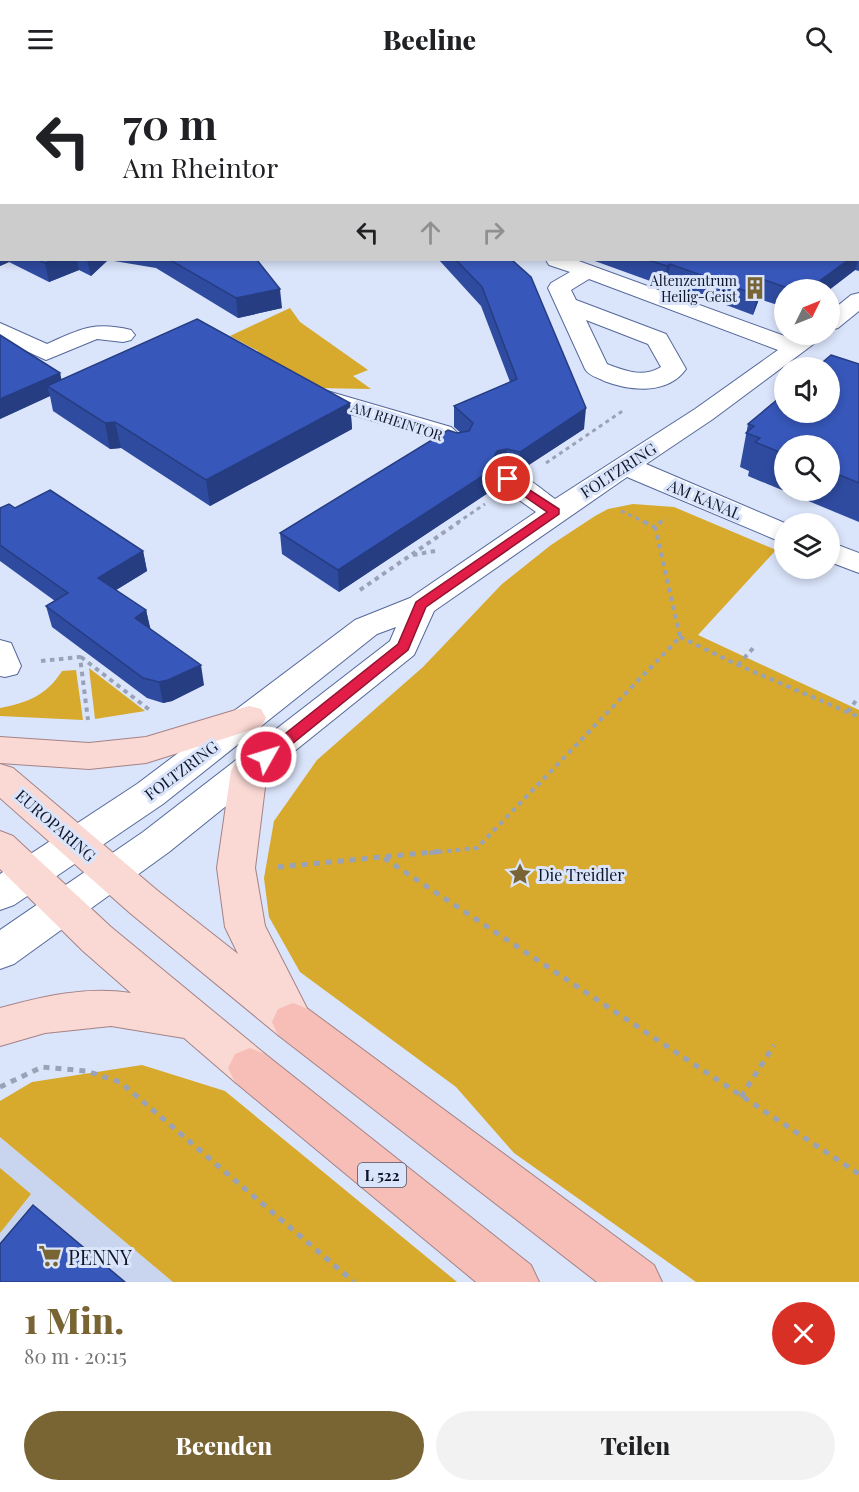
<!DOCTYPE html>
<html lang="de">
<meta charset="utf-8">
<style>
body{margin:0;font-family:"Playfair Display",serif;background:#f2f2f2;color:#202124;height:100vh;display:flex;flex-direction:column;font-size:22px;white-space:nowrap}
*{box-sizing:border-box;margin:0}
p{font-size:20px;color:#757577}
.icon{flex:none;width:33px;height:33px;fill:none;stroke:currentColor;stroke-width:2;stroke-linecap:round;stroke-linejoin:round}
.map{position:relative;height:1204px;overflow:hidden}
.details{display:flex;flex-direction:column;background:#fff;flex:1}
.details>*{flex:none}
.hud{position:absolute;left:0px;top:0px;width:860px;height:183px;box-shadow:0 3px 9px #0003;background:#fff;color:#202124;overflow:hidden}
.needle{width:39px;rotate:47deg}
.fabs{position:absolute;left:774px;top:201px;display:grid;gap:12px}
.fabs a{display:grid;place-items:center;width:66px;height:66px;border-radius:50%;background:#fff;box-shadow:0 3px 9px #0003;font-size:30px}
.pin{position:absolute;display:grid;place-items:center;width:51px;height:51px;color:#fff;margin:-26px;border:3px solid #fff;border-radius:50%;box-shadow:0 2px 6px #0007}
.me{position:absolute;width:66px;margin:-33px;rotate:51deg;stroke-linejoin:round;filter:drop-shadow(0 0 4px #0008)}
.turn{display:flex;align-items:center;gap:21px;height:126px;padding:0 24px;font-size:27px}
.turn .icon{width:78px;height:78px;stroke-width:2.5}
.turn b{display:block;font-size:42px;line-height:51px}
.lanes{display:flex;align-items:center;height:57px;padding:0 24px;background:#0003;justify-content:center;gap:30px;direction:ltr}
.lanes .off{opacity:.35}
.round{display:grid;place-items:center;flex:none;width:63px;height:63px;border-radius:32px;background:#f2f2f2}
.summary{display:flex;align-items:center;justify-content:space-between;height:102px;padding:0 24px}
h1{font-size:36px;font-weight:800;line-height:45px;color:#796433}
.cta{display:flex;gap:12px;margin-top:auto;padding:12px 24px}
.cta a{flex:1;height:69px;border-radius:36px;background:#796433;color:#fff;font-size:24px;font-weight:800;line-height:69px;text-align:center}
.cta a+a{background:#f2f2f2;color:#202124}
header{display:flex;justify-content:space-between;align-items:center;height:78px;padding:0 24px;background:#fff;font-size:27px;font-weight:800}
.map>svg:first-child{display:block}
</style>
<header><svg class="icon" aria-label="menu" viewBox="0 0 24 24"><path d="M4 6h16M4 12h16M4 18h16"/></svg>Beeline<svg class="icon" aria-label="search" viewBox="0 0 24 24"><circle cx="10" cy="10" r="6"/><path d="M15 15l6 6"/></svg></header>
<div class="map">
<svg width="859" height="1204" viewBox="0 0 859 1204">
<rect width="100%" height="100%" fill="#dae4fa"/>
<path fill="#c9d4ee" d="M0,1059L173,1204H0Z"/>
<g fill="#d7a92c">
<path d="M290,230L300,244L368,292L353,298L371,311L315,310L257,278L258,273L230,258Z"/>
<path d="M633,426L674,429L776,472L698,557L859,632V1204H696L514,1075L456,1009L300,894L269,839L264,800L274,743L317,682L423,589L502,506L551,467L595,438L608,431Z"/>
<path d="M89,590L145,633L95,641Z"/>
<path d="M76,592L83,642L0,638V630C27,625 47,617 62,593Z"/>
<path d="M142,987L225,1013L457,1204H173L0,1059V1023L32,1004Z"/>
<path d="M0,1090L31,1116L0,1155Z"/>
</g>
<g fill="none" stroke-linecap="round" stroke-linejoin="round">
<g stroke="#54689a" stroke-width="2">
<g id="minor">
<path d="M546,182H576L793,261L799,256H827L713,341L646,386L787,446H784V464L774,461L627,399L434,533L414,577L169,774L14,886L0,891V852L143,754L390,563L396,549L377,556L163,726L14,827L0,832V796L137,706L355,542L410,520L536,434L498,407L494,401L498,395C520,390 538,409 555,421L695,331L778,272L589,201L571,212L576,222L666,256L686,291C668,317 630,313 604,303C597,299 589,298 585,291L548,210L551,205L570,194L549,187ZM586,242L648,266L661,289C642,300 626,293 607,286Z"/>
<path d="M859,215V233L838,250L830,252V234L851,217Z"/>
<path d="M0,245L47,266C80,251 94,243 131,252L135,257L131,262L123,264L97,261L46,282L0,261Z"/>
<path d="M310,308L451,349L471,367L467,373C452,376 445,370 433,361L301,321L297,316L301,311Z"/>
<path d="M830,464L859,475V495L830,484Z"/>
<path d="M0,562L11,565L21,588L17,596L5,599L0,598Z"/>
</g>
</g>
<g stroke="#a58385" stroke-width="2">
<g id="major">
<path d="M249,628L261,631L266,640L261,649L146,685L89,691L0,685V659L89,665L146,659Z"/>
<path d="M249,680L262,684L267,693L255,790L265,848L314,944L308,957L293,963L278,957L130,835L0,720V686L13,690L158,813L238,876L225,849L217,790L231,693L236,684Z"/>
<path d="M0,753L13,758L111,849L265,976L272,990L265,1004L250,1010L235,1004L184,960L111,948L45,955L0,968V930C43,918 87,908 131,915L83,873L0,791Z"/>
</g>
</g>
<g stroke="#a58385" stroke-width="2">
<g id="highway">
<path d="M293,925L308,931L654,1187L662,1204H597L278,957L272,944L278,931Z"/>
<path d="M250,970L265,976L531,1187L539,1204H476L235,1004L228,990L235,976Z"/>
</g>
</g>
<g stroke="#99a2b7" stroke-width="3" stroke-dasharray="4 4" stroke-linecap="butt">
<path d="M546,385L624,332"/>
<path d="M621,433L647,445"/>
<path d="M457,445L485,426"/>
<path d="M659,445L666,440"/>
</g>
<g stroke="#99a2b7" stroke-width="4" stroke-dasharray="4.5 4.5" stroke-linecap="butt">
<path d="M644,444L655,449"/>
<path d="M413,477L435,473"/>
<path d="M360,512L459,444"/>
<path d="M680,559L738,587L859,639"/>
<path d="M81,579L151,633"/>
<path d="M41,583L80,579L88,642"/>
<path d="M738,587L755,568"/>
<path d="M848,634L857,621"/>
<path d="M429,775L477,770L680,559L655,449L661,444"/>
</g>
<g stroke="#99a2b7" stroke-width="5" stroke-dasharray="6 6" stroke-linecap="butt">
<path d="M384,780L859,1096"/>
<path d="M278,789L444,773"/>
<path d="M0,1009L42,989L86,993L120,1004L354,1204"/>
<path d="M741,1019L774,967"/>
</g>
<use href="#minor" fill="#fff" fill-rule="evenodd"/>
<use href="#major" fill="#fad8d4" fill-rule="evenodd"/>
<use href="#highway" fill="#f6beb7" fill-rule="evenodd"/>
</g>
<g fill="#2f4ba0" fill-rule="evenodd">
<path d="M0,0H859V193L855,192L829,212H784V229L759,221L753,237L667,205L664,208L592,182H858V2H2V182H257L282,230L238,240L156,190L108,182L91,198L79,192L49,204L9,184L0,188Z"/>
<path d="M439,182H512L584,351L518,394L506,392L498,394L497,409L339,514L282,476L280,455L457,355H461L454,349V328L510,304L481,228Z"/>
<path d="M0,257L60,295L61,302L350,325L352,351L210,428L121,370L110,371L53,333L50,318L0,341Z"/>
<path d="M859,286V444L748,398L749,393L740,389L748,346ZM784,368H830V412H784Z"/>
<path d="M0,430H15L143,473L147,493L116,512L146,532L150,551L204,607L172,623L163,625L147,620L52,549L46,528L55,523L0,483Z"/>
</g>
<g fill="#263d82">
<path d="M0,167H2V182H9V184L0,188Z"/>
<path d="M54,182H77L79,192L49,204L45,185Z"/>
<path d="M87,182H108L91,198Z"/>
<path d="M848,182H858L855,192L829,212H807Z"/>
<path d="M670,186L667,205L664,208L667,188Z"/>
<path d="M762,201L759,221L753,237L757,217Z"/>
<path d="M280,211L282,230L238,240L236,220Z"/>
<path d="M60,295L64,312L47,308L50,318L0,341V321Z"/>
<path d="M350,325L352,351L210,428L206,402Z"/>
<path d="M586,330L584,351L518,394L520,374Z"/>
<path d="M115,344L121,370L110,371L105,345Z"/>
<path d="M507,371L506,392L498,394L497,409L339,514L338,492L493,381L497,373Z"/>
<path d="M143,473L147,493L103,520L98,500Z"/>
<path d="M146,532L151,553L135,540Z"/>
<path d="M201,587L204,607L172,623L163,625L159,604Z"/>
</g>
<g fill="#3757ba" stroke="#263d82" stroke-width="1.5">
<path d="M0,0H859V174H858V2H2V167H0Z"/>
<path d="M38,182H54L45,185Z"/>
<path d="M170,182H257L280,211L236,220Z"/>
<path d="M456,182H512L531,199L586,330L520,374L507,371L497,373L493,381L498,388L338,492L280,455L448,352L457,355L469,353L473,345L454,328L517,301L482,209Z"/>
<path d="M648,182H848L807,212H793L762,201L757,217L670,186L667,188Z"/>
<path d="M197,241L350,325L206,402L115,344L105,345L47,308Z"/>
<path d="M0,257L60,295L0,321Z"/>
<path d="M831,277L859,286V405L830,393V368H784V376L755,364L760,360L746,355L754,348L748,346L784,316V334H830V290H816Z"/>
<path d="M50,412L143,473L98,500L146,532L135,540L201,587L168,602L159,604L143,600L46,528L68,515L0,467V430L9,426L15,430Z"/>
<path d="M33,1127L125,1204H0V1166Z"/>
</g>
<path fill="#e11d48" stroke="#92132f" stroke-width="1.5" d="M508,398L559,431V436L426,529L408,572L271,683H261L259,679L261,675L398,566L416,524L547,434L504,404L503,401Z"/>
<defs>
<g id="building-bare" transform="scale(1.8)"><path d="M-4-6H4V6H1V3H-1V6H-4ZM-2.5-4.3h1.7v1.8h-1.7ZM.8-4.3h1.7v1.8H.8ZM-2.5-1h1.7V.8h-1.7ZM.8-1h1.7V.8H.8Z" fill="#796433" stroke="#dae4fa" stroke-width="2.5" paint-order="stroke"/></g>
<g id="sight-bare" transform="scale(1.8)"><path d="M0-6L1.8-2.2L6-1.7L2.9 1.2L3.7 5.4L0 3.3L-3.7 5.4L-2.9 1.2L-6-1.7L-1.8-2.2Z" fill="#796433" stroke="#dae4fa" stroke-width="2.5" paint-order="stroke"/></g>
<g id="supermarket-bare" transform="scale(1.8)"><path d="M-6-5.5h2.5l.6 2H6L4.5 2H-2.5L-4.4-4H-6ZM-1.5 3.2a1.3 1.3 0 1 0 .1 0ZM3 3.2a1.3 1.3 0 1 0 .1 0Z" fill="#796433" stroke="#dae4fa" stroke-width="2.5" paint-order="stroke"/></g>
</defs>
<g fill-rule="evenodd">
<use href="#building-bare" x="755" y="210"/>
<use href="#sight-bare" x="520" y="796"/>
<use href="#supermarket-bare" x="50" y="1178"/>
</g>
<g text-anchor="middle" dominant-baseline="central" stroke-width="6" stroke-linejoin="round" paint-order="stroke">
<g font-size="14" fill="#0e1529" stroke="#dae4fa" text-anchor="end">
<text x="737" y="202">Altenzentrum<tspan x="737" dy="16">Heilig-Geist</tspan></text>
</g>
<g font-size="14" fill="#0e1529" stroke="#dae4fa">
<text transform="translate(397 343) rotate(18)">AM RHEINTOR</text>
</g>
<rect fill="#dae4fa" stroke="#4b5368" stroke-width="1.5" x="358" y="1085" width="48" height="24" rx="4.5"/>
<g font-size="15" font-weight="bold" fill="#0e1529">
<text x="382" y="1097">L 522</text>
</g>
<g font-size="16" fill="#0e1529" stroke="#dae4fa">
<text transform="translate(618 392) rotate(-33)">FOLTZRING</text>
<text transform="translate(705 421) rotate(23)">AM KANAL</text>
<text transform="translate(181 692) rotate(-37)">FOLTZRING</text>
<text transform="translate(56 747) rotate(41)">EUROPARING</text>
</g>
<g font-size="16" fill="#0e1529" stroke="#dae4fa" text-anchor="start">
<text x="538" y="796">Die Treidler</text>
</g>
<g font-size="20" fill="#0e1529" stroke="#dae4fa" text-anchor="start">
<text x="68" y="1178">PENNY</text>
</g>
</g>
</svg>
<div class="fabs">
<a><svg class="needle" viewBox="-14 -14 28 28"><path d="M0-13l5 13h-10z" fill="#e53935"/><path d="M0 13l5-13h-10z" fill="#757577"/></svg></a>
<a><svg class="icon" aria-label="sound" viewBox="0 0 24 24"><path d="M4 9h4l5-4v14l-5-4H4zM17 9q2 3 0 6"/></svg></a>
<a><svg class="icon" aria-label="search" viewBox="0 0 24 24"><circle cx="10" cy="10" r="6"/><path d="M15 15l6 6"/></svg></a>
<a><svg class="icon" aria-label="layers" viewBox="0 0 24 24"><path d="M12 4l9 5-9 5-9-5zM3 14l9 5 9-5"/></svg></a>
</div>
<div class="pin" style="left:508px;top:401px;background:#d93025"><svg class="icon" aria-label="arrive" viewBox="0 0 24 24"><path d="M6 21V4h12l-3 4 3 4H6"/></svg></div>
<svg class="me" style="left:266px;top:679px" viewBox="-20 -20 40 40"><circle r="17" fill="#e11d48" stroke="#fff" stroke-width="3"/><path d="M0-11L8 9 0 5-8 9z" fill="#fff"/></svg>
<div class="hud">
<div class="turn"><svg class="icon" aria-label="left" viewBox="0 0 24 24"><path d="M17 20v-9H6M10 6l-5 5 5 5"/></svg><div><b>70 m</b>Am Rheintor</div></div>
<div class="lanes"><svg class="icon" aria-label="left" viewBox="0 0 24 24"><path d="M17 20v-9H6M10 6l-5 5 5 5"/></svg><svg class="icon off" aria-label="ahead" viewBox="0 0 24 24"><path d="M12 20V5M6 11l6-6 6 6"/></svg><svg class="icon off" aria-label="right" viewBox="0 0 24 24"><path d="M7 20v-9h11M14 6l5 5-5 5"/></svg></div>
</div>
</div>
<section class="details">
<div class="summary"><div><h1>1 Min.</h1><p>80 m · 20:15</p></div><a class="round" style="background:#d93025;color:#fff"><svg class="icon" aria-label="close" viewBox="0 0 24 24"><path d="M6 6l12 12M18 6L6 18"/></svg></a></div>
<div class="cta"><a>Beenden</a><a>Teilen</a></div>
</section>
